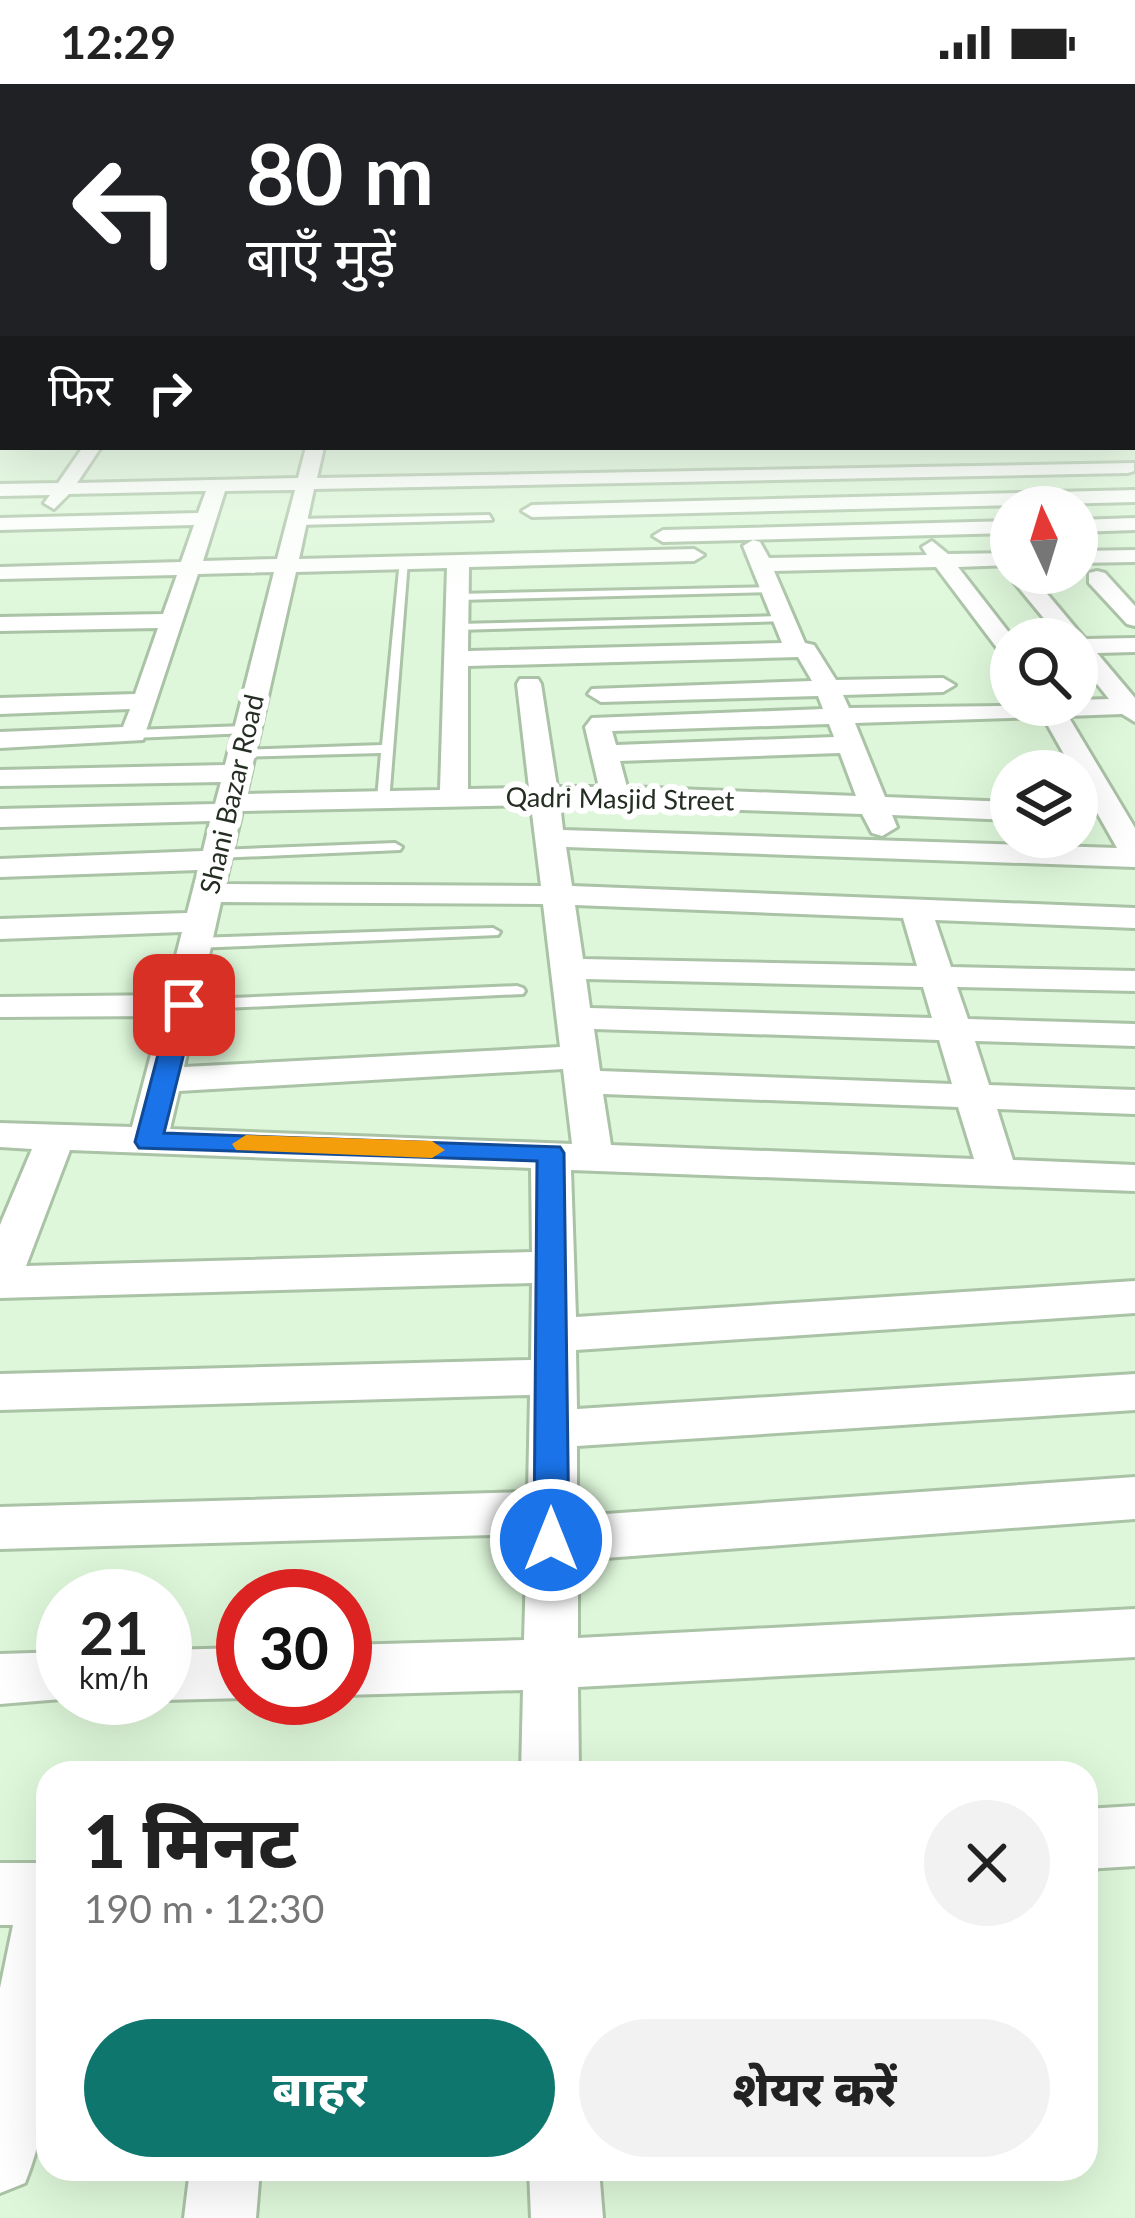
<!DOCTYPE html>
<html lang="hi">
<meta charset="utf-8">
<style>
body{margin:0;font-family:Lato,"Noto Sans Devanagari",sans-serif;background:#f2f2f2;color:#222;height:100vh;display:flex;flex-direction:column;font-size:45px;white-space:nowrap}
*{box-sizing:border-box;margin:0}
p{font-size:39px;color:#767676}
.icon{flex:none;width:66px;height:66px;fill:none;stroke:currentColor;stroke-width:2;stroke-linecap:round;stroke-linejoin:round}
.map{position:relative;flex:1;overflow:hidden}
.drawer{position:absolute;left:36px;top:1677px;width:1062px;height:420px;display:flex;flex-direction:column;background:#fff;border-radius:36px;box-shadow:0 12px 48px #0002}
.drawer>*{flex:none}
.banner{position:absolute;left:0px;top:0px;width:1137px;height:366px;box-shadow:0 12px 48px #0002;background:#202124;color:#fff;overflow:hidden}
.needle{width:78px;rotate:356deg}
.buttons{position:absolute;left:990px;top:402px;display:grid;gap:24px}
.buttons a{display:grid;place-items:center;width:108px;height:108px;border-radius:50%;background:#fff;box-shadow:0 12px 48px #0002;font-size:60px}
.speed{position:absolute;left:36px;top:1485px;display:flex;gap:24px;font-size:60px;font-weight:700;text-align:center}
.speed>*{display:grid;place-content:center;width:156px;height:156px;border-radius:50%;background:#fff;box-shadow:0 12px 48px #0002;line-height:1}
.speed small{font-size:30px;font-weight:400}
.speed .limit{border:18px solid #d22;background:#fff;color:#111}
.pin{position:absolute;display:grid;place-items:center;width:102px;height:102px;color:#fff;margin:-51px;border-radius:24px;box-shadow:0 6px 18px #0006}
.me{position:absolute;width:132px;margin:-66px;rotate:0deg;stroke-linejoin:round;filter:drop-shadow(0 0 9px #0008)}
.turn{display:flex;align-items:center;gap:42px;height:252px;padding:0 48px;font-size:54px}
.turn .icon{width:156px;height:156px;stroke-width:2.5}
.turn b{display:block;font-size:84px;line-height:102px}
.then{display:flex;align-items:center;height:114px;padding:0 48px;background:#0003;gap:24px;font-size:45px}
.round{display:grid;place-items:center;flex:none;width:126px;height:126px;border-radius:63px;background:#f2f2f2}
.overview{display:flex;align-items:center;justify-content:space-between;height:204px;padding:0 48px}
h1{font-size:72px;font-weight:800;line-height:90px}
.button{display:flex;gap:24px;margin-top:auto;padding:24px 48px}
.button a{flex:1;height:138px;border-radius:72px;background:#0f766e;color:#fff;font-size:48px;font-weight:800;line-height:138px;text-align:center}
.button a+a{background:#f2f2f2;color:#222}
.status{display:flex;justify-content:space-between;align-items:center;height:84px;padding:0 60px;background:#fff;direction:ltr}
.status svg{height:33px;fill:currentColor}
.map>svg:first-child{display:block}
</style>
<div class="status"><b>12:29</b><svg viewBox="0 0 49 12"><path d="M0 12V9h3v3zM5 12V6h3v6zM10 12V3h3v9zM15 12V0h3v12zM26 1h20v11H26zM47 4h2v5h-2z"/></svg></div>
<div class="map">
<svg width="1135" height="2134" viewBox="0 0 1135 2134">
<rect width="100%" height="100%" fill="#def7da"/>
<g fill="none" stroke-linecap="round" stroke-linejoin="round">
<g stroke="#aac2a6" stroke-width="6">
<g id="service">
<rect x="0" y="233" width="3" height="4"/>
<path d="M3,287V293L0,294V288Z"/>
<path d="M3,314V321L0,322V315Z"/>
<path d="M489,431L492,436L298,441L293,438L298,435Z"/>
<path d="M400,475L408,477L389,718L377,715L381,669L236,673V667L240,666L382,661Z"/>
<path d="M771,503L775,504V508L457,516L452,513L457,510Z"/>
<path d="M783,532L787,533V537L457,546L452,543L457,540Z"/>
<path d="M244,642L250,646L248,649L134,654L128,650L134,646Z"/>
<path d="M395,759L402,763L400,766L217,774L210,770L217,766Z"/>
<path d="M493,844L500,848L498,851L196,864L188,859L196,854Z"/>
<path d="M517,902L523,904L525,907L523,910L184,926L176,921L184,916Z"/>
</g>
</g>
<g stroke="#aac2a6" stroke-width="6">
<g id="minor">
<path d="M3,343V356L0,357V344Z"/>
<rect x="1134" y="348" width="1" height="10"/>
<path d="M83,363H101L77,399L298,394L306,363H324L317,394L1134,379V387L1128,389L314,405L299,475L694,465L704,471L694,477L469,483L468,567L782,559L743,462L753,456L760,458L769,474L927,471L922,463L932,457L948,470L1011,469V481L958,483L1014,555L1011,574L1003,572L936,483L774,487L805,559L814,561L836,596L943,594L955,601L943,608L843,611L849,624L1077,621V616L1109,615L1077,575V555H1061L1014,498L1025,491L1033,493L1085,555L1135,554V568L1097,569L1135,614V638L1122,630L1068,632L1135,744V783L566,763L572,802L1135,824V844L935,836L951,883L1135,887V907L957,903L968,935L1135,940V962L975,957L989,1001L1135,1006V1030L997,1025L1013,1076L1135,1081V1107L571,1086L576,1233L1135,1197V1229L576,1266L577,1325L1135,1290V1326L577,1362V1432L1135,1393V1435L578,1476V1554L1135,1525V1573L578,1603L579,1689H521L523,1606L345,1611V1561L524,1556L527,1450L0,1465V1423L528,1408L530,1311L0,1326V1290L531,1276L532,1199L0,1214V1141L32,1065L0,1063V1039L132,1043L161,932L0,933V913L166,911L182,848L0,855V835L187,829L198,786L0,793V775L203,767L210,737L0,743V725L215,720L221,698L0,702V686L225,681L274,488L198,490L143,656L0,664V648L123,643L130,625L0,630V614L135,610L158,544L0,547V533L163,530L177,491L0,495V483L181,478L194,441L0,446V434L198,429L206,407L69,410L54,425L44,419L50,411L0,412V400L58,399ZM295,406L277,475L203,477L225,407ZM447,484L440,706L246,710L296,488ZM798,573L812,597L592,605L588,610L601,618L818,612L823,625L592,634L585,643L599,703H557L541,600L538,595H520L517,600L529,704L468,705V582ZM1043,633L1117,764L563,746L560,720L862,730L872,749L882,752L897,743L892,731L1011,736V718L885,713L855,639ZM829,640L834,653L616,661L612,647ZM840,669L856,712L627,703L620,677ZM531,721L541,802L225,800L242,727ZM221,818L543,820L560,963L184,983ZM575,821L903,834L917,882L583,875ZM586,895L923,903L932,934L590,924ZM594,945L939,956L952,1000L600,987ZM563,985L572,1060L170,1045L179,1007ZM603,1010L958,1023L974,1075L611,1061ZM70,1066L531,1084L532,1168L26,1182Z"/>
<path d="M1135,406V418L532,433L522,427L532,421Z"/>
<path d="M1135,434V446L1077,448V436Z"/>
<path d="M1011,437V449L663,458L653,452L663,446Z"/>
<path d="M1135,466V478L1077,479V467Z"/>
<path d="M1097,487L1105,489L1135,522V542L1127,540L1089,499V489Z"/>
<path d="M243,1564L244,1614L165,1616L159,1614H165V1566Z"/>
<path d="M63,1568V1614H74L0,1620V1570Z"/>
<path d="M1135,1722V1782L1086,1785V1725Z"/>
<path d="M0,1779H48C48,1882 65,2002 25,2099L0,2109V1904L13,1841H0Z"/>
<path d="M190,2085H260L256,2134H184Z"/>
<path d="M529,2085H599L603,2134H531Z"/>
</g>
</g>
<use href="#service" fill="#fff" fill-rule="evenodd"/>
<use href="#minor" fill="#fff" fill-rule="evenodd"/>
</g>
<linearGradient id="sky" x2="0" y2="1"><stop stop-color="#82bfbe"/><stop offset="0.44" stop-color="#f0fbee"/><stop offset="1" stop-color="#f0fbee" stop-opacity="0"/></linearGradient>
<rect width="1135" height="531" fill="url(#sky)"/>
<path fill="#1a73e8" stroke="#114b97" stroke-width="3" d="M184,914L196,921L164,1049L560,1063L564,1069L569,1456L564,1467L551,1471L539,1467L534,1456L537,1077L139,1064L135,1058L171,921Z"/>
<path fill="#f59e0b" d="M246,1051L432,1057L445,1066L432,1074L236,1066L232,1060Z"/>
<g text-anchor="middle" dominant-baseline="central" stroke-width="12" stroke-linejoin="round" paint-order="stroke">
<g font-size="27" fill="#252e23" stroke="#fff">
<text transform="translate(231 710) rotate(-77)">Shani Bazar Road</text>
<text transform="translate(620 714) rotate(1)">Qadri Masjid Street</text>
</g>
</g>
</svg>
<div class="buttons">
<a><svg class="needle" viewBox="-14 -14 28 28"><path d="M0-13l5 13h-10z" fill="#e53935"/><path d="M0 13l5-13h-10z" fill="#767676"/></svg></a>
<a><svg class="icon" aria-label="search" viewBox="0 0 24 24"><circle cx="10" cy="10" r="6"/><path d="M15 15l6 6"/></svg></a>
<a><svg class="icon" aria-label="layers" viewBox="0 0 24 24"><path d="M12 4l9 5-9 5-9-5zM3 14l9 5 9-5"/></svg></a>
</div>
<div class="speed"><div>21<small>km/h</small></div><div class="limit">30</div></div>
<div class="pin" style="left:184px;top:921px;background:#d93025"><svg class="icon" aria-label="arrive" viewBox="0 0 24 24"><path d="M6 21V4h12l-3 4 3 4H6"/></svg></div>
<svg class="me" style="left:551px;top:1456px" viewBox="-20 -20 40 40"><circle r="17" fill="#1a73e8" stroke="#fff" stroke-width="3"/><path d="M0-11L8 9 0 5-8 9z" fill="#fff"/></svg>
<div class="banner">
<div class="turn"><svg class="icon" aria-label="left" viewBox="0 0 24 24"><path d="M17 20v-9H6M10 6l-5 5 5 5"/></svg><div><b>80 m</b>बाएँ मुड़ें</div></div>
<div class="then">फिर<svg class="icon" aria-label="right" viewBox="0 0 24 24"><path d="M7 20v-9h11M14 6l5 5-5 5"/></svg></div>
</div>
<section class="drawer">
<div class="overview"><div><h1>1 मिनट</h1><p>190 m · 12:30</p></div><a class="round"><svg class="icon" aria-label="close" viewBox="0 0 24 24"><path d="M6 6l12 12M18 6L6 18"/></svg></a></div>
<div class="button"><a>बाहर</a><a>शेयर करें</a></div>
</section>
</div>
